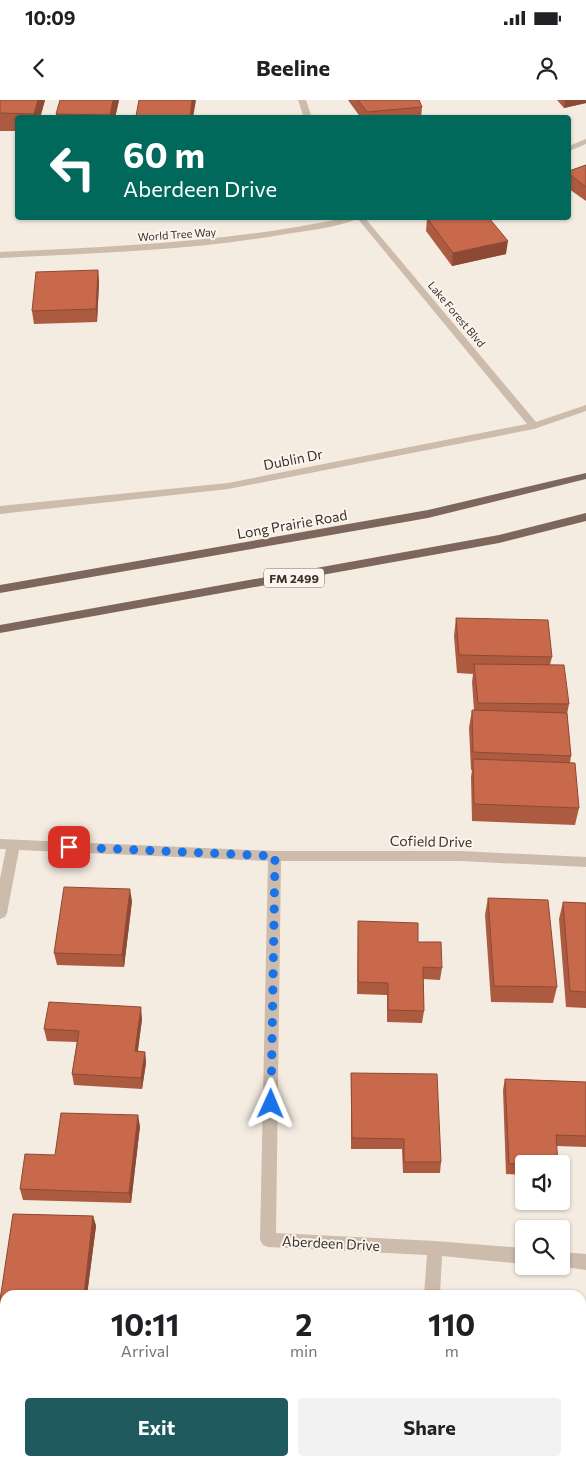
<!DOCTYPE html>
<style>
body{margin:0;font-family:Commissioner,sans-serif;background:#f2f2f2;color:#202124;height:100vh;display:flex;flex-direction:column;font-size:19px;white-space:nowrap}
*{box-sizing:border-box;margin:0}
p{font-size:16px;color:#757577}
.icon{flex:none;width:28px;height:28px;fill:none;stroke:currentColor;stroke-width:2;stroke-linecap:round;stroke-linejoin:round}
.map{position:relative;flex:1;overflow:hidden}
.panel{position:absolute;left:0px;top:1190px;width:586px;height:176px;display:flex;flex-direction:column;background:#fff;border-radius:15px 15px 0 0;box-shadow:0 1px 4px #0004}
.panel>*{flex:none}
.banner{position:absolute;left:15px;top:15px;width:556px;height:105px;border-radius:5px;box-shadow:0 1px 4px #0004;background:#00695c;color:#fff;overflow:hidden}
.fabs{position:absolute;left:515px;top:1055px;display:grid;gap:10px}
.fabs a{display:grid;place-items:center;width:55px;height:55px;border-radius:5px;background:#fff;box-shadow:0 1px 4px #0004;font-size:25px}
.pin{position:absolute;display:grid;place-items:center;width:42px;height:42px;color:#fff;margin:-21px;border-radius:10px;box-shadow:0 2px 8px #0006}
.me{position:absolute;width:55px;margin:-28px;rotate:1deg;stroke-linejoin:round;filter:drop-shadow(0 0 4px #0008)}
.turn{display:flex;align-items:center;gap:18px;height:105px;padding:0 25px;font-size:22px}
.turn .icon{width:65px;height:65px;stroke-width:2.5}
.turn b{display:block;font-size:35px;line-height:42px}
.eta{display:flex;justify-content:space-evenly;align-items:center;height:85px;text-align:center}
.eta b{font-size:30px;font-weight:700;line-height:35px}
.cta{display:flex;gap:10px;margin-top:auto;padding:10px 25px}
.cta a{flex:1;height:58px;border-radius:5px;background:#1f5a5e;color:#fff;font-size:20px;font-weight:700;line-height:58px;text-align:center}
.cta a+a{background:#f2f2f2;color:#202124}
.status{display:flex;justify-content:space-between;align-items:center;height:35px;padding:0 25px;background:#fff;direction:ltr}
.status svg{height:14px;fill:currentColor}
header{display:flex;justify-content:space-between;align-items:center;height:65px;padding:0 25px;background:#fff;font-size:22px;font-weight:700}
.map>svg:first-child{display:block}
</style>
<div class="status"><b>10:09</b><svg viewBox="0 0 49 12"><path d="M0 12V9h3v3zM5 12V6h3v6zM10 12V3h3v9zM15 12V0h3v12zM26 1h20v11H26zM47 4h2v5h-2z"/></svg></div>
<header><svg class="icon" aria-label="back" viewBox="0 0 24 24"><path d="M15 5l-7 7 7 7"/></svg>Beeline<svg class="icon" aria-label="person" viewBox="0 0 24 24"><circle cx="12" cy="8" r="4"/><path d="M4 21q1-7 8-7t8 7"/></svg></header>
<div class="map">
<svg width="586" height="1366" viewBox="0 0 586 1366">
<rect width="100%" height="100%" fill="#f4ebe1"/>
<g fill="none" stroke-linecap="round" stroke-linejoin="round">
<g fill="#cdbbac" fill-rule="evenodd">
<path d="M298,0H306L312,18H304Z"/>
<path d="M586,39V44L569,51V46Z"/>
<path d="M344,118H365L536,322L586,305V311L534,329L228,389L0,414V406L228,383L527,324L358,119C334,128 305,131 280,135C187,151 93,153 0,158V152C115,147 231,142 344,118Z"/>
<path d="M0,739L275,751H460L586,757V767L460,761H281L276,1133L435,1141L524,1148V1164L442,1156L440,1195H424L427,1155L268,1147L263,1145L260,1140L268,761L19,750L7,813L5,817L0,819V779L6,749H0Z"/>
<path d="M561,1152L586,1154V1170L558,1166H561Z"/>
<path d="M414,1361H431L430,1366H414Z"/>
</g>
<g fill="#7d675c" fill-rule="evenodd">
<path d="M586,373V379L428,418L0,493V485L428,410Z"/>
<path d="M586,413V421L499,443L0,533V525L499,435Z"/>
</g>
</g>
<g fill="#ac5a40">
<path d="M0,0H45L40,18H18V31H0Z"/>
<path d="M119,0L115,18H56V14Z"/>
<path d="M139,0L193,18H136Z"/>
<path d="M348,0H419L422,7L421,18H361Z"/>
<path d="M557,0H586V3L564,8Z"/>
<path d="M586,65V101L569,89V71Z"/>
<path d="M427,118L506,154L452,166L426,131Z"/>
<path d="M98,170L99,183L97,222L34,224L32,211Z"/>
<path d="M456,518L552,557L550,565L569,604L567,614L571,656L570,663L579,708L575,725L472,721L471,677L472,670H471L469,628L472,610H474L472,582L473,574L457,573L454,536Z"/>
<path d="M488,798L557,887L553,903L491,902L485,815Z"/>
<path d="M132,801L124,867L57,865L54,853Z"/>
<path d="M563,802L586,803V908L566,907L559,819Z"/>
<path d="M358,821L418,842L442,868L440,880L423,879L424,911L422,923L387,922V895L357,894Z"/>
<path d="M142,919L138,951L145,952L146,963L142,989L74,985L72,974L77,942L47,941L44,929Z"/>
<path d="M351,973L441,1062L440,1073H403L402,1049H351Z"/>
<path d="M505,979L586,982V1047L557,1046L524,1064V1075L506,1074L503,990Z"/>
<path d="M140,1026L131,1103L23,1100L20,1089L55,1055Z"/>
<path d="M13,1114L93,1116L96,1126L87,1195H5V1229H1L0,1200Z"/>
<path d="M0,1251L64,1361V1366H0Z"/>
<path d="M581,1304L585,1359L582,1366H559L493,1363V1361H581Z"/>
</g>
<g fill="#8c4a34">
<path d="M38,0H45L40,18H35L34,14Z"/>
<path d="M113,0H119L115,18H110Z"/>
<path d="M192,0H196L193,18H190Z"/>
<path d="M565,0H586V3L564,8Z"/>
<path d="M508,141L506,154L452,166L453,153Z"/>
<path d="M98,170L99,183L97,222L96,209Z"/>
<path d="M130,789L132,801L124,867L122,855Z"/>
<path d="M141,907L142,919L136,962L135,951Z"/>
<path d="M145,952L146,963L142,989L141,978Z"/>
<path d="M138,1015L140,1026L131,1103L129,1093Z"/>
<path d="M93,1116L96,1126L87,1195H84Z"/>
<path d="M60,1361H64V1366H61Z"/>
</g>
<g fill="#c8694b" stroke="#8c4a34">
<path d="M0,0H38L34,14L0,13Z"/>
<path d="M60,0H113L110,15L56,14Z"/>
<path d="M139,0H192L190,17L136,16Z"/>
<path d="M358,0H419L422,7L367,12Z"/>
<path d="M586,65V87L569,74V71Z"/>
<path d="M427,118H489L508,141L453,153Z"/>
<path d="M98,170L96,209L32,211L36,172Z"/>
<path d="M456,518L548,520L552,557L459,555Z"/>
<path d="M474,564L564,565L569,604L478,603Z"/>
<path d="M472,610L567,613L571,656L473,652Z"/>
<path d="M473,659L575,663L579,708L474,704Z"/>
<path d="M64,787L130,789L122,855L54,853Z"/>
<path d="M488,798L548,800L557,887L494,886Z"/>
<path d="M563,802L586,803V892L570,891Z"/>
<path d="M358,821L418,823V842H441L442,868L423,867L424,911L388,910V883L358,882Z"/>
<path d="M49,902L141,907L135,951L145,952L141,978L72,974L79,931L44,929Z"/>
<path d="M351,973L437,974L441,1062H404V1039L352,1038Z"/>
<path d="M505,979L586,982V1036L556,1035L558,1064H509Z"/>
<path d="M61,1013L138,1015L129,1093L20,1089L25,1054L55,1055Z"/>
<path d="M13,1114L93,1116L84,1195H5V1220H0V1200Z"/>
<path d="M0,1251H5V1361H60V1364L0,1362Z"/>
<path d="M581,1304L585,1359H581Z"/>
<rect x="243" y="1361" width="82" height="5"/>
</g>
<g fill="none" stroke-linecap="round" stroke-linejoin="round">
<path stroke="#1a73e8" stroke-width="9" stroke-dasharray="0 16.2" d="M69,747L275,756L271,1004"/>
</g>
<g text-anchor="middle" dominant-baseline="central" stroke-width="4" stroke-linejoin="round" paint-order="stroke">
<g font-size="11" fill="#3b302b" stroke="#fbf5ee">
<text transform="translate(177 134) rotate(-4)">World Tree Way</text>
<text transform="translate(457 214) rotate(50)">Lake Forest Blvd</text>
</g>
<rect fill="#fbf5ee" stroke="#756b66" stroke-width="1" x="264" y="468.5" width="60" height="19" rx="4"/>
<g font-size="12" font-weight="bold" fill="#3b302b">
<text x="294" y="478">FM 2499</text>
</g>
<g font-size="14" fill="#3b302b" stroke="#fbf5ee">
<text transform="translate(293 359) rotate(-11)">Dublin Dr</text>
<text transform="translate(292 424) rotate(-10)">Long Prairie Road</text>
<text transform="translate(431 741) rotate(1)">Cofield Drive</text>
<text transform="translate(331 1143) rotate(3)">Aberdeen Drive</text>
</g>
</g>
</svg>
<div class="fabs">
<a><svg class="icon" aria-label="sound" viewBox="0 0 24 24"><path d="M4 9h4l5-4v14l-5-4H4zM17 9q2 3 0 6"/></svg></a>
<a><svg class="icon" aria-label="search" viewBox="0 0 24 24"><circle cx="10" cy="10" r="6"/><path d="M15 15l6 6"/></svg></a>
</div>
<div class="pin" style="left:69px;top:747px;background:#d93025"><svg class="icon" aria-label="arrive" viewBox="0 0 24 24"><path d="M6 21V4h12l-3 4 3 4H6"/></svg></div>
<svg class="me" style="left:271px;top:1004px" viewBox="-20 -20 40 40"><path d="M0-17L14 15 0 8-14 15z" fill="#1a73e8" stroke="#fff" stroke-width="4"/></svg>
<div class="banner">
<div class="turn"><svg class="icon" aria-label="left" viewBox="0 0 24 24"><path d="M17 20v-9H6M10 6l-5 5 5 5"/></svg><div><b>60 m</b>Aberdeen Drive</div></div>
</div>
<section class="panel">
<div class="eta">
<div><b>10:11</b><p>Arrival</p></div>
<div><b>2</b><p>min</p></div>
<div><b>110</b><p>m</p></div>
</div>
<div class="cta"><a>Exit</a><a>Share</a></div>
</section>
</div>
